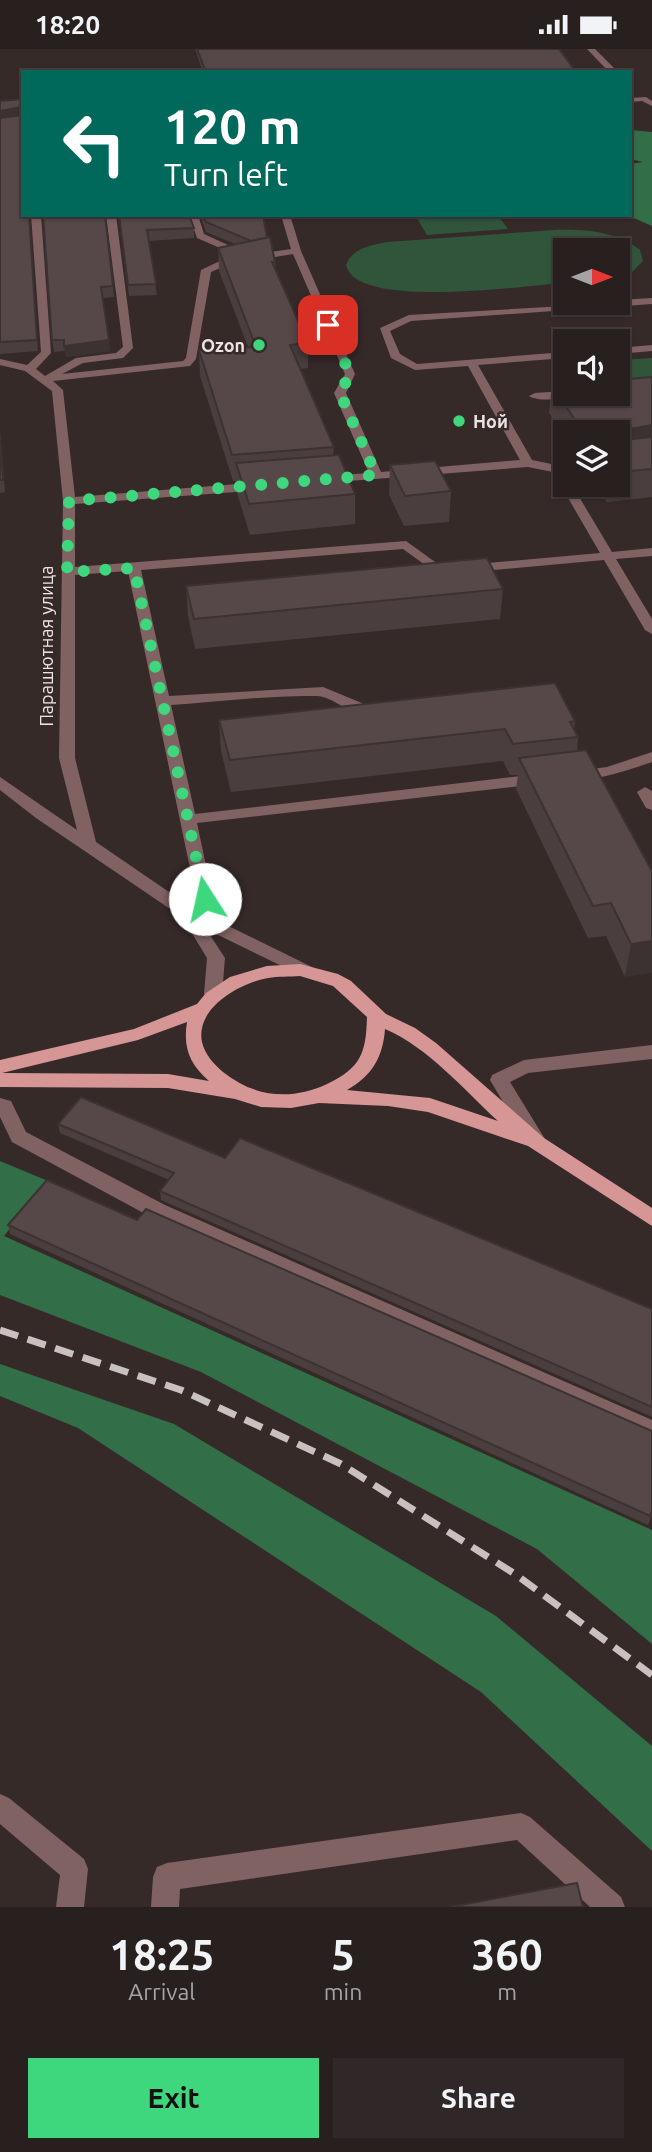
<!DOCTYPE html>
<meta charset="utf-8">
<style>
body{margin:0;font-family:Ubuntu,sans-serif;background:#302828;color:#f1f3f6;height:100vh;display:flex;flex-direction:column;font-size:26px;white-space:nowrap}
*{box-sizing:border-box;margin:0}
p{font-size:23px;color:#a5a3a4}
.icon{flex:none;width:38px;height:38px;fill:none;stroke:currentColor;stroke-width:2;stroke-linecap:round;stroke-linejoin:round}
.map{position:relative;height:1858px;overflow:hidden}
.drawer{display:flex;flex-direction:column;background:#28201f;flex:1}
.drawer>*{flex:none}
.banner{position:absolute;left:21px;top:21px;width:611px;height:147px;border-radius:0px;box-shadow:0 2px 5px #0004,0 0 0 2px #443e3d;background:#00695c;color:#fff;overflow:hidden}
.needle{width:46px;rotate:90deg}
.tools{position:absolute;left:553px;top:189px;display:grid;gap:14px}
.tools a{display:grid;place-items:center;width:77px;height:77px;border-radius:0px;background:#28201f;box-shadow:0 2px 5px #0004,0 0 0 2px #443e3d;font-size:35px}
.pin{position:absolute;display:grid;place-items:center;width:60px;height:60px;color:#fff;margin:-30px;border-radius:14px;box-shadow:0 4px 10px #0006}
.me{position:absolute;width:77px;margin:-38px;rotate:350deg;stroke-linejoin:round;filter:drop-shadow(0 0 5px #0008)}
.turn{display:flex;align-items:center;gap:24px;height:147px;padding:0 28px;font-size:32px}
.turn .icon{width:91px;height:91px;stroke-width:2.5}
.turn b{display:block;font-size:49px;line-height:60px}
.eta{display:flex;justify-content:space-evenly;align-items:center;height:119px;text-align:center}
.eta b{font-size:42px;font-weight:600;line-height:49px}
.button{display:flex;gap:14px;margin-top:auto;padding:14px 28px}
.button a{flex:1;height:80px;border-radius:0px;background:#3ed77d;color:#111;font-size:28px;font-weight:600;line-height:80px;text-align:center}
.button a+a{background:#302828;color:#f1f3f6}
.status{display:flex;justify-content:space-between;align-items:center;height:49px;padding:0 35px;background:#28201f;direction:ltr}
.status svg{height:19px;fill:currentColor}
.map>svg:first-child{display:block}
</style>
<div class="status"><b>18:20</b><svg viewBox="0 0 49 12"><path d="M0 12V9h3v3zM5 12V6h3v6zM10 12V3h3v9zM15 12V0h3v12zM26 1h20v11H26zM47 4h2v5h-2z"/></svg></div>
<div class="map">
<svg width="652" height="1858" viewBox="0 0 652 1858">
<rect width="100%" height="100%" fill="#362a29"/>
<g fill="#30553b">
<path d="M415,166H498L508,180L427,186Z"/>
<path d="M554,181C584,180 616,182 640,201L643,212L632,223L618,228V201H565V234C528,236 356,262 346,216C352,199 372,196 387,193Z"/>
<path d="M652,309V331L618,334V311Z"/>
</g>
<g fill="#326e47">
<path d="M630,81L652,83V177L627,166H630V115L643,113L630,110Z"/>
<path d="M0,1112L48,1132L4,1187L652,1481V1595L537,1500L201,1323L0,1246Z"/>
<path d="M0,1315L174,1375L496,1567L652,1697V1802L481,1643L78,1379L0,1347Z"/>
</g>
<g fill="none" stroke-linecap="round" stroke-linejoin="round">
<g fill="#816262" fill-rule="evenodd">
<path d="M587,0H595L618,23H609Z"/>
<path d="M646,48L652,52V57L642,52L630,53V49Z"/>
<path d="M31,166H41L51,304L36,320L45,327L76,309L116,304L123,298L106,166H116L133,299L123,309L83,314L62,325L183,312L186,309L201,221L222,211L241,208L197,189L189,166H198L204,185L250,206L291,200L281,166H290L301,202L355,325L346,344L381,423L520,411L468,317L415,321L391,309L380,279L409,266L618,254V251L652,249V255L411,272L390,282L400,305L417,315L565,303V309L478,316L532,411L561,417L565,424V436H572L612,503L652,499V507L616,510L652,570V585L645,581L604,511L439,526L403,500L141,521L169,647L323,638L381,662C362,680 337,647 317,647C269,646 219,653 171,656L195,765L539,725L547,730L539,735L197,774L213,850L200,863L312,918L315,922L312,926H300L206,880L225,909L222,945L213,951L207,949L204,945L207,909L182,868L36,769L0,741V728L77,781L59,709L63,452L52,342L25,322L0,316V310L27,316L41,303ZM293,205L345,325L334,344L369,424L327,427L321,431L323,434L528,418L553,423L600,504L442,518L406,492L75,518V455L261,441L267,437L261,433L75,448L63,341L53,332L190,317L196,310L211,223L227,216ZM128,522L196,848L188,856L96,793L75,709V526Z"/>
<path d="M652,296V302L618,305V299Z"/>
<path d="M565,342V345H574C564,351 539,353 529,347L535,344Z"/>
<path d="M652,703V713C634,719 580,739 566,726L569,723L607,718Z"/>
<path d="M645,738L652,742V761L646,759L637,743Z"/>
<path d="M652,996V1010L528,1024L510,1033L545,1090L542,1095H528L490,1031L492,1026L524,1011Z"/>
<path d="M0,1049L11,1052L26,1083L165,1156L652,1371V1391L151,1168L12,1093L0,1068Z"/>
<path d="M0,1745L9,1749L84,1810L88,1820L84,1858H56L60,1826L0,1775Z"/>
<path d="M521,1764L530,1768L621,1848L625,1858H590L517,1791L180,1840L179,1858H151L153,1828L157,1818L167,1814Z"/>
</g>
<path fill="#d59695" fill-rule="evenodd" d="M300,915L338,925L351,932L386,965L415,979L436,994L544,1089L652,1159V1177L528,1097L428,1063L388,1057L319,1054L291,1059L261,1058L235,1050L168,1039L0,1038V1011L134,980L197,955L206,944L230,928L267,917ZM300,927L333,937L367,968C366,1004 361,1019 327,1035C291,1052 254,1048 223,1023C214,1015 205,1006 202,993C195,959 240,934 268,929C278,927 289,928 300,927ZM187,973C183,998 189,1015 209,1032L168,1025L2,1024L138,991ZM385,980C429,999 463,1040 498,1072L430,1049L347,1041C372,1027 383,1008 385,980Z"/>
<path stroke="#c9c0c0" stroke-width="7" stroke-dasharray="19 10" stroke-linecap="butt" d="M0,1281L181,1341L341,1415L515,1525L652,1626"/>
</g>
<g fill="#4a3e3e">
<path d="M195,0H559L576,23H203Z"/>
<path d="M23,50V166H29L38,302L0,305V52Z"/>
<path d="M105,166L114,248L103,249L110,302L66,308L65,302L54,303L52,291Z"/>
<path d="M119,166L194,179V189L149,192L157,246L129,247Z"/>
<path d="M200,166H263L267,189L275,213L276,221L308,294V319L300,320L334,398L333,406L355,445V475L250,486L237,444L236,432H233L200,327L199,301L248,298L219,222L218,199L235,195L206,183Z"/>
<path d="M652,328V448L607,453L596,436H618V383H565V389L549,364L552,336Z"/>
<path d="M0,382L5,443L0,444Z"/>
<path d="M390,416L451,442L449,473L404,477L389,446Z"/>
<path d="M186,537L503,540L500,570L195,600L188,567Z"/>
<path d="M219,671L575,672L574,680L578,688L577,702L652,822L625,928L606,887L588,889L516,740L518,726H510L503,712L231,743L221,702Z"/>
<path d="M58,1075L225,1109L652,1260V1368L161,1151L160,1142L169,1131L60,1084Z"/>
<path d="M137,1171L652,1466L648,1476L10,1185L8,1176Z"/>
</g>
<g fill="#3c3232">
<path d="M22,58L23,67L0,72V62Z"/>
<path d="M109,291L110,302L66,308L64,297Z"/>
<path d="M652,376V403L618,410L619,382Z"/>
<path d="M652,892V924L625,928L631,895Z"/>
</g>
<g fill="#564848" stroke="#3c3232" stroke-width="2">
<path d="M197,0H559L576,23H206Z"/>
<path d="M23,50V62L22,58L0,62V52Z"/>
<path d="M23,66V166H29L37,291L0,293V69Z"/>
<path d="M43,166H105L113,237L101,238L109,291L64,297V291H52Z"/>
<path d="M119,166H189L194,179L147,181L156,235L128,236Z"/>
<path d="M203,166H263L267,189L251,192L206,173Z"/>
<path d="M270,188L275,213H272L308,294L290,296L334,398L232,406L199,301L256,298L218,199Z"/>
<path d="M652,328V376L619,382L622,391L652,388V420L618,423V383H583L552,336L565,335V345H618V331Z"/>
<path d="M0,390L3,431H0Z"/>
<path d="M339,406L355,445L249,455L236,414Z"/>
<path d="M435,412L451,442L405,447L390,416Z"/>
<path d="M487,509L503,540L194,570L186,537Z"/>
<path d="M555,634L575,672L570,673L578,688L513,695L505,680L230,711L219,671Z"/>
<path d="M586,701L652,822V892L631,895L611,854L593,857L519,709Z"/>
<path d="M81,1048L225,1109L240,1089L652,1260V1358L160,1142L174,1124L58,1075Z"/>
<path d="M47,1131L137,1171L146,1160L652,1382V1462L650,1467L8,1176Z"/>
<path d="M577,1834L583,1858H450Z"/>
</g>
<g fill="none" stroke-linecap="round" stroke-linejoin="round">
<path stroke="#3ed77d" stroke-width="12" stroke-dasharray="0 21.6" d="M205,850L134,519L67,523L69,452L376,426L340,344L350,325L328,276"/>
</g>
<g fill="#3ed77d" stroke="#362a29" stroke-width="2.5">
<circle cx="259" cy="296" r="7"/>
<circle cx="459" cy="372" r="7"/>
</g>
<g text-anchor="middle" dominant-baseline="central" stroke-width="5" stroke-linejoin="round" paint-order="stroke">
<g font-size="18" font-weight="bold" fill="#ece3e3" stroke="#362a29" text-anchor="end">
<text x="245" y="296">Ozon</text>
<text x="473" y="372" text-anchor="start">Ной</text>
</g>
<g font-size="18" fill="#ece3e3" stroke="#362a29">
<text transform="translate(46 597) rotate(-90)">Парашютная улица</text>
</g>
</g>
</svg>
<div class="tools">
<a><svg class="needle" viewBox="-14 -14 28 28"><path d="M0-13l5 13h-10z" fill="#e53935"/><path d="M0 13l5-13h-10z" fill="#a5a3a4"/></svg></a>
<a><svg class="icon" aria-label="sound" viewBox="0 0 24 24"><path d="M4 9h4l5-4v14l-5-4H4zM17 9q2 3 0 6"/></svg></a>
<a><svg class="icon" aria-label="layers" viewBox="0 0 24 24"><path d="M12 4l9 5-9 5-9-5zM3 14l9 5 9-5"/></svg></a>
</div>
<div class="pin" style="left:328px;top:276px;background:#d93025"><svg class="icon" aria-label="arrive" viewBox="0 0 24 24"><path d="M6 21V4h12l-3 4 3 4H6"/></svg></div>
<svg class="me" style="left:205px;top:850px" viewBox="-20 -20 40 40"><circle r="19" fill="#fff"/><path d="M0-13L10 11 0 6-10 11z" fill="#3ed77d"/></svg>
<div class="banner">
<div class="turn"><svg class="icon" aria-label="left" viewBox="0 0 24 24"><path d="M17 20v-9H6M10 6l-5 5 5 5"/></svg><div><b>120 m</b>Turn left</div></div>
</div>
</div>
<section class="drawer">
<div class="eta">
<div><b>18:25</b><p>Arrival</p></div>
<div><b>5</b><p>min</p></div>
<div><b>360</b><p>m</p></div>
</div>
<div class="button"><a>Exit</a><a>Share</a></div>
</section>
